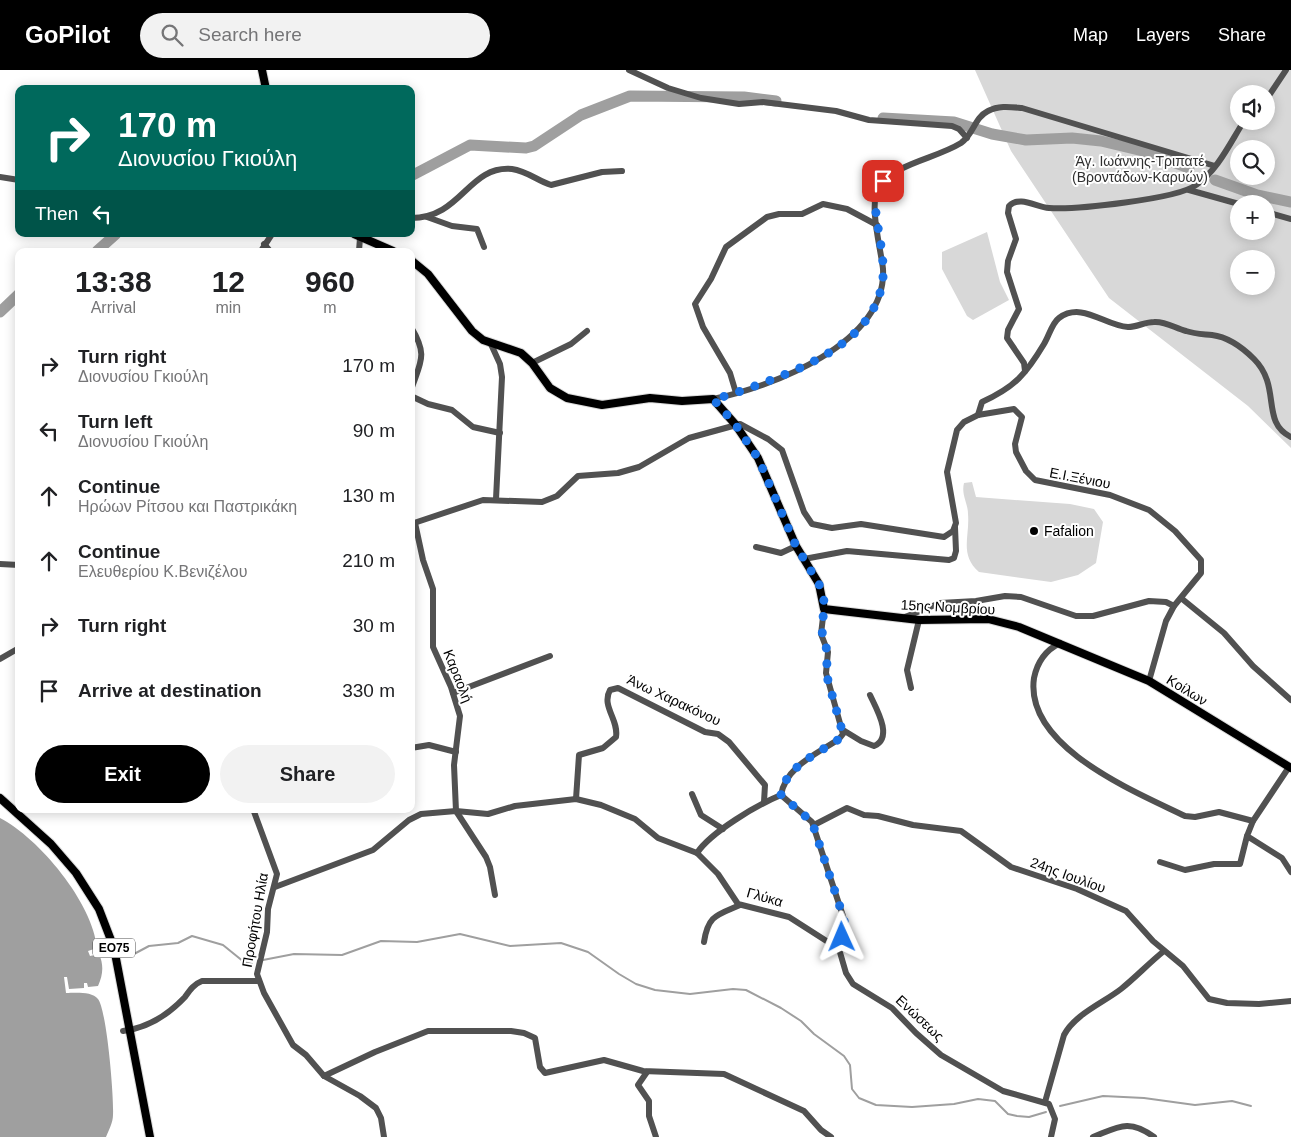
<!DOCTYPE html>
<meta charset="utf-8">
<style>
body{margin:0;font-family:Helvetica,sans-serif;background:#f2f2f2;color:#202124;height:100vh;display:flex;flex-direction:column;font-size:19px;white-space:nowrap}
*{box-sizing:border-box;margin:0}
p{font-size:16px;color:#757577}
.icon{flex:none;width:28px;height:28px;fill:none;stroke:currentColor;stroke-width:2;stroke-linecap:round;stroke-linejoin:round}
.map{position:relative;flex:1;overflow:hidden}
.drawer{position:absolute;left:15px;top:178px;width:400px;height:565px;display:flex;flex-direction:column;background:#fff;border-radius:10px;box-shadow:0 2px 12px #0003}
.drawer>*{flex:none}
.banner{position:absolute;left:15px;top:15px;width:400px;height:152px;border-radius:10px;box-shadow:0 2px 12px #0003;background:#00695c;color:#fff;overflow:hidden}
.controls{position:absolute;left:1230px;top:15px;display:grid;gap:10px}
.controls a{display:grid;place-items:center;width:45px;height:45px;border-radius:50%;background:#fff;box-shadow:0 2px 12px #0003;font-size:25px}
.pin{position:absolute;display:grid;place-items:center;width:42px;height:42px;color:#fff;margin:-21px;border-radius:10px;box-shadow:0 2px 8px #0006}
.me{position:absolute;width:55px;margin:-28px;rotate:359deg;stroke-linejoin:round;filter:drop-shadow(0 0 4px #0008)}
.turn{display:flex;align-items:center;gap:18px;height:105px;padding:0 20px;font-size:22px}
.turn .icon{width:65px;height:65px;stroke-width:2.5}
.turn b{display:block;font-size:35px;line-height:42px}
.then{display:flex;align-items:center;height:48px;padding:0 20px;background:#0003;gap:10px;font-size:19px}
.eta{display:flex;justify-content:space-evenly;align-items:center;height:85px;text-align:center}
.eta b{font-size:30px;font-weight:700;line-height:35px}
.primary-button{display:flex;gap:10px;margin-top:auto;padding:10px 20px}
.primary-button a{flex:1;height:58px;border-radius:30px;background:#000;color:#fff;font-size:20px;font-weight:700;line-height:58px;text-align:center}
.primary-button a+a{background:#f2f2f2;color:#202124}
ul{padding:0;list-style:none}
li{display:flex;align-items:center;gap:15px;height:65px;padding:0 20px}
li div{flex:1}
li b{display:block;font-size:19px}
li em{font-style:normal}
header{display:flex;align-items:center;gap:30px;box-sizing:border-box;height:70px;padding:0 25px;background:#000;color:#fff}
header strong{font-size:24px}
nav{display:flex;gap:28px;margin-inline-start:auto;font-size:18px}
.search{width:350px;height:45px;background:#f2f2f2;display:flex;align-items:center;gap:12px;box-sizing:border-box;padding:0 18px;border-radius:28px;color:#757577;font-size:19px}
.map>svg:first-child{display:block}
</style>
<header>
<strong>GoPilot</strong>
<div class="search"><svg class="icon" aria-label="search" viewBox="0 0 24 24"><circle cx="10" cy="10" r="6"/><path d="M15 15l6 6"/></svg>Search here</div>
<nav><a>Map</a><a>Layers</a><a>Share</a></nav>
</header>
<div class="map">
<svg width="1291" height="1067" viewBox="0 0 1291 1067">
<rect width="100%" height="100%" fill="#fff"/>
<g fill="#d8d8d8" fill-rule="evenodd">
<path d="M975,0H1291V378L1248,336L1109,228L1011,81ZM1239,24H1266V51H1239ZM1239,79H1266V106H1239ZM1239,134H1266V161H1239ZM1239,189H1266V216H1239Z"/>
<path d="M987,162L1000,212L1009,230L973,250L967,246L942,199V182Z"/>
<path d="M972,412L976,427L1070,434L1094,439L1103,452L1096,493L1078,505L1051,512L979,502C959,484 970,467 968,444C968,433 961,425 964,413Z"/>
</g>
<path fill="#9f9f9f" d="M0,748C39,768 93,833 97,878L88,881L90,886L99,884C104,895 103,905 98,916L88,917L87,913H84V918L69,919L67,907H64L66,923C74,923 92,921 98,929C107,941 114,1027 113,1045C113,1052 109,1060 106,1067H0Z"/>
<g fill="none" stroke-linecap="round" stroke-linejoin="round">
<g stroke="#9f9f9f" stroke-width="2">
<path d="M121,883L134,884L149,876L178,873L192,866L223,875L244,892L252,894"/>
<path d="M100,886L104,885"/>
<path d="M263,890L294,884L342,885L381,871L417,872L460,864L510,876L561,873L588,882L619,904L636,914L655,920L690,924L733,919L746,920L781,938L801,951L814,964L844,986L850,995L852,1019L859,1028L876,1035L912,1037L954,1034L978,1029L995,1031L1008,1044L1017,1046L1029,1047L1046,1042"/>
<path d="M1060,1036L1103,1026L1144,1028L1195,1035L1232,1031L1251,1036"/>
</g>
<g stroke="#9f9f9f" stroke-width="11">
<path d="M883,48L954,52L992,64L1026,70L1072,68L1101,71L1147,82L1189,98"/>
<path d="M411,106L470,75L526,78L534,76L581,45L630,26L744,27L776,31"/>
<path d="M1215,110L1257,125L1291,132"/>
<path d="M97,181L116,164"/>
<path d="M0,242L19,224"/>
</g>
<g stroke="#dbdbdb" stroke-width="10">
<g id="major">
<path d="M262,0L266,19"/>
<path d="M354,164L393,181"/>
<path d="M411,190L428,204L472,261L483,270L521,283L532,293L550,318L567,328L602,335L650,328L682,331L713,329L735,354L758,388L796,476L819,514L824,539L919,550L988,549L1019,557L1149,611L1291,698"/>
<path d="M0,728L51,774L76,803L99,839L114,878L150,1067"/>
</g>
</g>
<g stroke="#515151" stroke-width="6">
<path d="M629,0L668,18L701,28L739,34L763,32L836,41L869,50L952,56L959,59L967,68"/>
<path d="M1266,30L1286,0"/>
<path d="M0,107L19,110"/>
<path d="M1189,120L1239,134"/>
<path d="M1266,142L1291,149"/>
<path d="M427,147L452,156L477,159L484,177"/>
<path d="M411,148C462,148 468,95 512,99C527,101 538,111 551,115L602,102L622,101"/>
<path d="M264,174L270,181"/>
<path d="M261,181L272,164"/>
<path d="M359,181L360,168"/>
<path d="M411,257C428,285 421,291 411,320"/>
<path d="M490,272L500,294L502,307L496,429"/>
<path d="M532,293L571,274L587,261"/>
<path d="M1025,301L1024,293L1007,268L1008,260L1019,239L1007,202L1008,191L1016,169L1008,143L1009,136C1020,125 1036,137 1049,138C1074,140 1178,129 1196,115C1218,100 1230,73 1244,51"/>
<path d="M736,323L730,303L703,257L695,234L711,209L726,177L767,147L779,144H802L823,134L847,139L877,155"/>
<path d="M411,326L428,334L452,340L473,357L500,363"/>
<path d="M713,329C772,317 887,273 883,199C881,179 868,134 879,116C899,92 935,89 961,73C974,64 974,48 988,41C999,35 1011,37 1022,38L1215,96"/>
<path d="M978,345L982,332C1015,317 1026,304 1044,274C1049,266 1052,253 1059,248C1082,231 1105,256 1128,257C1137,257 1145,252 1154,252C1165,251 1175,258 1186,261C1195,264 1203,264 1212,265C1228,267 1243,278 1254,289C1282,317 1260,352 1291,367"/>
<path d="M415,453L423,490L433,519V577L451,617L460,646L454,695L456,741L486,787L490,797L495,825"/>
<path d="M411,454L483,430L542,432L557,426L578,406L618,403L639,397L689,368L740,354L768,369L782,380L804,442L812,454L832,458L861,454L944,467L953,461L956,453L947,402L957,360L964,352L978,345L1014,339L1022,347L1015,374L1016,382L1026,401L1035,410L1110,425L1149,440L1175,461L1201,490V503L1174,536L1166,551L1149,611"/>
<path d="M756,477L781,483L796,476"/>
<path d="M804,489L847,481L949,490L954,488L956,481L955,457"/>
<path d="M0,494L19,495"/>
<path d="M1181,528L1224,563L1253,596L1291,630"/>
<path d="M905,547L940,533L976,531L1005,526L1021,527L1076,546H1093L1149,531L1166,532L1174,536"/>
<path d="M1060,573C1046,580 1037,593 1034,608C1024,677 1136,722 1185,746L1195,747L1219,742L1253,751"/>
<path d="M0,589L19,578"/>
<path d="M911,618L907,600L919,550"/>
<path d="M453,623L550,586"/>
<path d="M843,660L861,671L874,676C894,668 876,638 870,625"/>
<path d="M411,678L429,675L456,682"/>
<path d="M1289,697L1253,751L1247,766L1282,788L1291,802"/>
<path d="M692,724L701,745L723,759"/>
<path d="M781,725L812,752L843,846L845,855L839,879L846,903L853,914L892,938L916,963L941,985L1003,1021L1049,1034L1055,1049L1051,1067"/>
<path d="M781,725C786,696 817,684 839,669L843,664L826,603L828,582L821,564L824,539"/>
<path d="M576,729L579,685L603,678L616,667C619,650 601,636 610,620L618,618L705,662L718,664L729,672L765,715L764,732"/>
<path d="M253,739L277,804L268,839L267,862L257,904L264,923L293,975L306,985L324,1006L360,1026L376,1038L381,1048L384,1067"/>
<path d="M814,755L847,738L864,745L878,746L913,755L961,761L1011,797L1077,819L1126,841L1153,871L1183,896L1209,929L1227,933L1259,934L1291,931"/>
<path d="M697,783L718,804L738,834L789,847L839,879"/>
<path d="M1160,792L1185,800L1214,794H1240L1247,766"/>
<path d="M275,817L373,780L409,750L421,744L456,741L488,744L515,736L576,729L601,735L635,749L658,768L697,783C711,762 757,735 781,725"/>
<path d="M704,872C708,845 717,845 740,835"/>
<path d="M123,961C147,958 168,945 185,927C190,920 194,914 202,911H259"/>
<path d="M647,1002L638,1015L649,1031V1046L656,1067"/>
<path d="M324,1006L375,982L428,961H511L524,963L535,968L540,997L545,1003L604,990L643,1001L724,1004L804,1041L821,1060L831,1067"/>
<path d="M1045,1032L1064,965C1075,944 1103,933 1121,919C1136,907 1149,893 1164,881"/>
<path d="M1093,1067C1118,1057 1129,1048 1154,1067"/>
</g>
<use href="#major" stroke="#000" stroke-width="8"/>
</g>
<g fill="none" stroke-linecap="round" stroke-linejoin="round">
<path stroke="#1a73e8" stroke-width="9" stroke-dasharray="0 16.2" d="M842,867L845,855L843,846L812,752L781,725C785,696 818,684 839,669L843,664L826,603L828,582L822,568L824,531L819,514L796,476L758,388L735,354L713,329C733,325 752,317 771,310C817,292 871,268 882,215C887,189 875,155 875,128L877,120L883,111"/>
</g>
<circle fill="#000" stroke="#fff" stroke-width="2" cx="1034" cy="461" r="5"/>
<g text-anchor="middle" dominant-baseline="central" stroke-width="4" stroke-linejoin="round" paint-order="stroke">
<rect fill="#fff" stroke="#4c4c4c" stroke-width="1" x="93" y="868.5" width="42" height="19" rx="4"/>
<g font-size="12" font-weight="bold" fill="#000">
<text x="114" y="878">ΕΟ75</text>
</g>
<g font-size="14" fill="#2f2f2f" stroke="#fff">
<text x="1140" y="91">Άγ. Ιωάννης-Τριπατέ<tspan x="1140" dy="16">(Βροντάδων-Καρυών)</tspan></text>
</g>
<g font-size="14" fill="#000" stroke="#fff">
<text transform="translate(1080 408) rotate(11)">Ε.Ι.Ξένιου</text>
<text transform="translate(948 537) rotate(3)">15ης Νομβρίου</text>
<text transform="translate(458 606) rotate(68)">Καραολή</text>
<text transform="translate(1187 620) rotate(32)">Κοίλων</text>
<text transform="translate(674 630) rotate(25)">Άνω Χαρακόνου</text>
<text transform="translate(1068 805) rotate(20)">24ης Ιουλίου</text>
<text transform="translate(765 827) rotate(16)">Γλύκα</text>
<text transform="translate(255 850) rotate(-80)">Προφήτου Ηλία</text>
<text transform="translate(920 948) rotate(43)">Ενώσεως</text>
</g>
<g font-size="14" fill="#000" stroke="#fff" text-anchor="start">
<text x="1044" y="461">Fafalion</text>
</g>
</g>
</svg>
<div class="controls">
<a><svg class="icon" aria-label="sound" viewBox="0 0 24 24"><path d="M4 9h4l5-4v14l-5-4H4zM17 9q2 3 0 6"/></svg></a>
<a><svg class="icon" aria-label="search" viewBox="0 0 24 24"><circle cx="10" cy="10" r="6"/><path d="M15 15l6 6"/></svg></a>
<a>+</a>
<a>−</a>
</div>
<div class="pin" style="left:883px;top:111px;background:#d93025"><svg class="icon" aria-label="arrive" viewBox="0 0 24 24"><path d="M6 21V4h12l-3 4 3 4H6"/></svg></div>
<svg class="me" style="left:842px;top:867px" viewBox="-20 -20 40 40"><path d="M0-17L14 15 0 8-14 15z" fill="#1a73e8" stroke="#fff" stroke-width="4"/></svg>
<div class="banner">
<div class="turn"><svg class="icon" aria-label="right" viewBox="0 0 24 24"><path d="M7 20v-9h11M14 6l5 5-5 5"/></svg><div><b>170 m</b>Διονυσίου Γκιούλη</div></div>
<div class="then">Then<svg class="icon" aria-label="left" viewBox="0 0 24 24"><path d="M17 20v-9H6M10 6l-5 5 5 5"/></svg></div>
</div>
<section class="drawer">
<div class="eta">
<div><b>13:38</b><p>Arrival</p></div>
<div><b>12</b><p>min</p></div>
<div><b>960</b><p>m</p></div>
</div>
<ul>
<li><svg class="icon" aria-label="right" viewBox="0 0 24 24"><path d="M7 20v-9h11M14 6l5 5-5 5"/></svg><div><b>Turn right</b><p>Διονυσίου Γκιούλη</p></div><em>170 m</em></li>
<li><svg class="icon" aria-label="left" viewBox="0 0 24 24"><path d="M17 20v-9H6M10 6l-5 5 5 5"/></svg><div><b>Turn left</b><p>Διονυσίου Γκιούλη</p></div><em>90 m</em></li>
<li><svg class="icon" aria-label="ahead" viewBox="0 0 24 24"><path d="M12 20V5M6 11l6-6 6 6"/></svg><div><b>Continue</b><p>Ηρώων Ρίτσου και Παστρικάκη</p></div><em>130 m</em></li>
<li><svg class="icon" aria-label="ahead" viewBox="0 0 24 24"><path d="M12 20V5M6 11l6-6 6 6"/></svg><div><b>Continue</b><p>Ελευθερίου Κ.Βενιζέλου</p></div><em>210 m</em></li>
<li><svg class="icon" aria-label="right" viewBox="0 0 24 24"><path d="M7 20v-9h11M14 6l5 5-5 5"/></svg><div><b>Turn right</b></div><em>30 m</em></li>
<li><svg class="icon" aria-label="arrive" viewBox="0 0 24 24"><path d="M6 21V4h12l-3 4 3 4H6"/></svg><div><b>Arrive at destination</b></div><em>330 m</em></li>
</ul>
<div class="primary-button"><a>Exit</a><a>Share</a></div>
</section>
</div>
